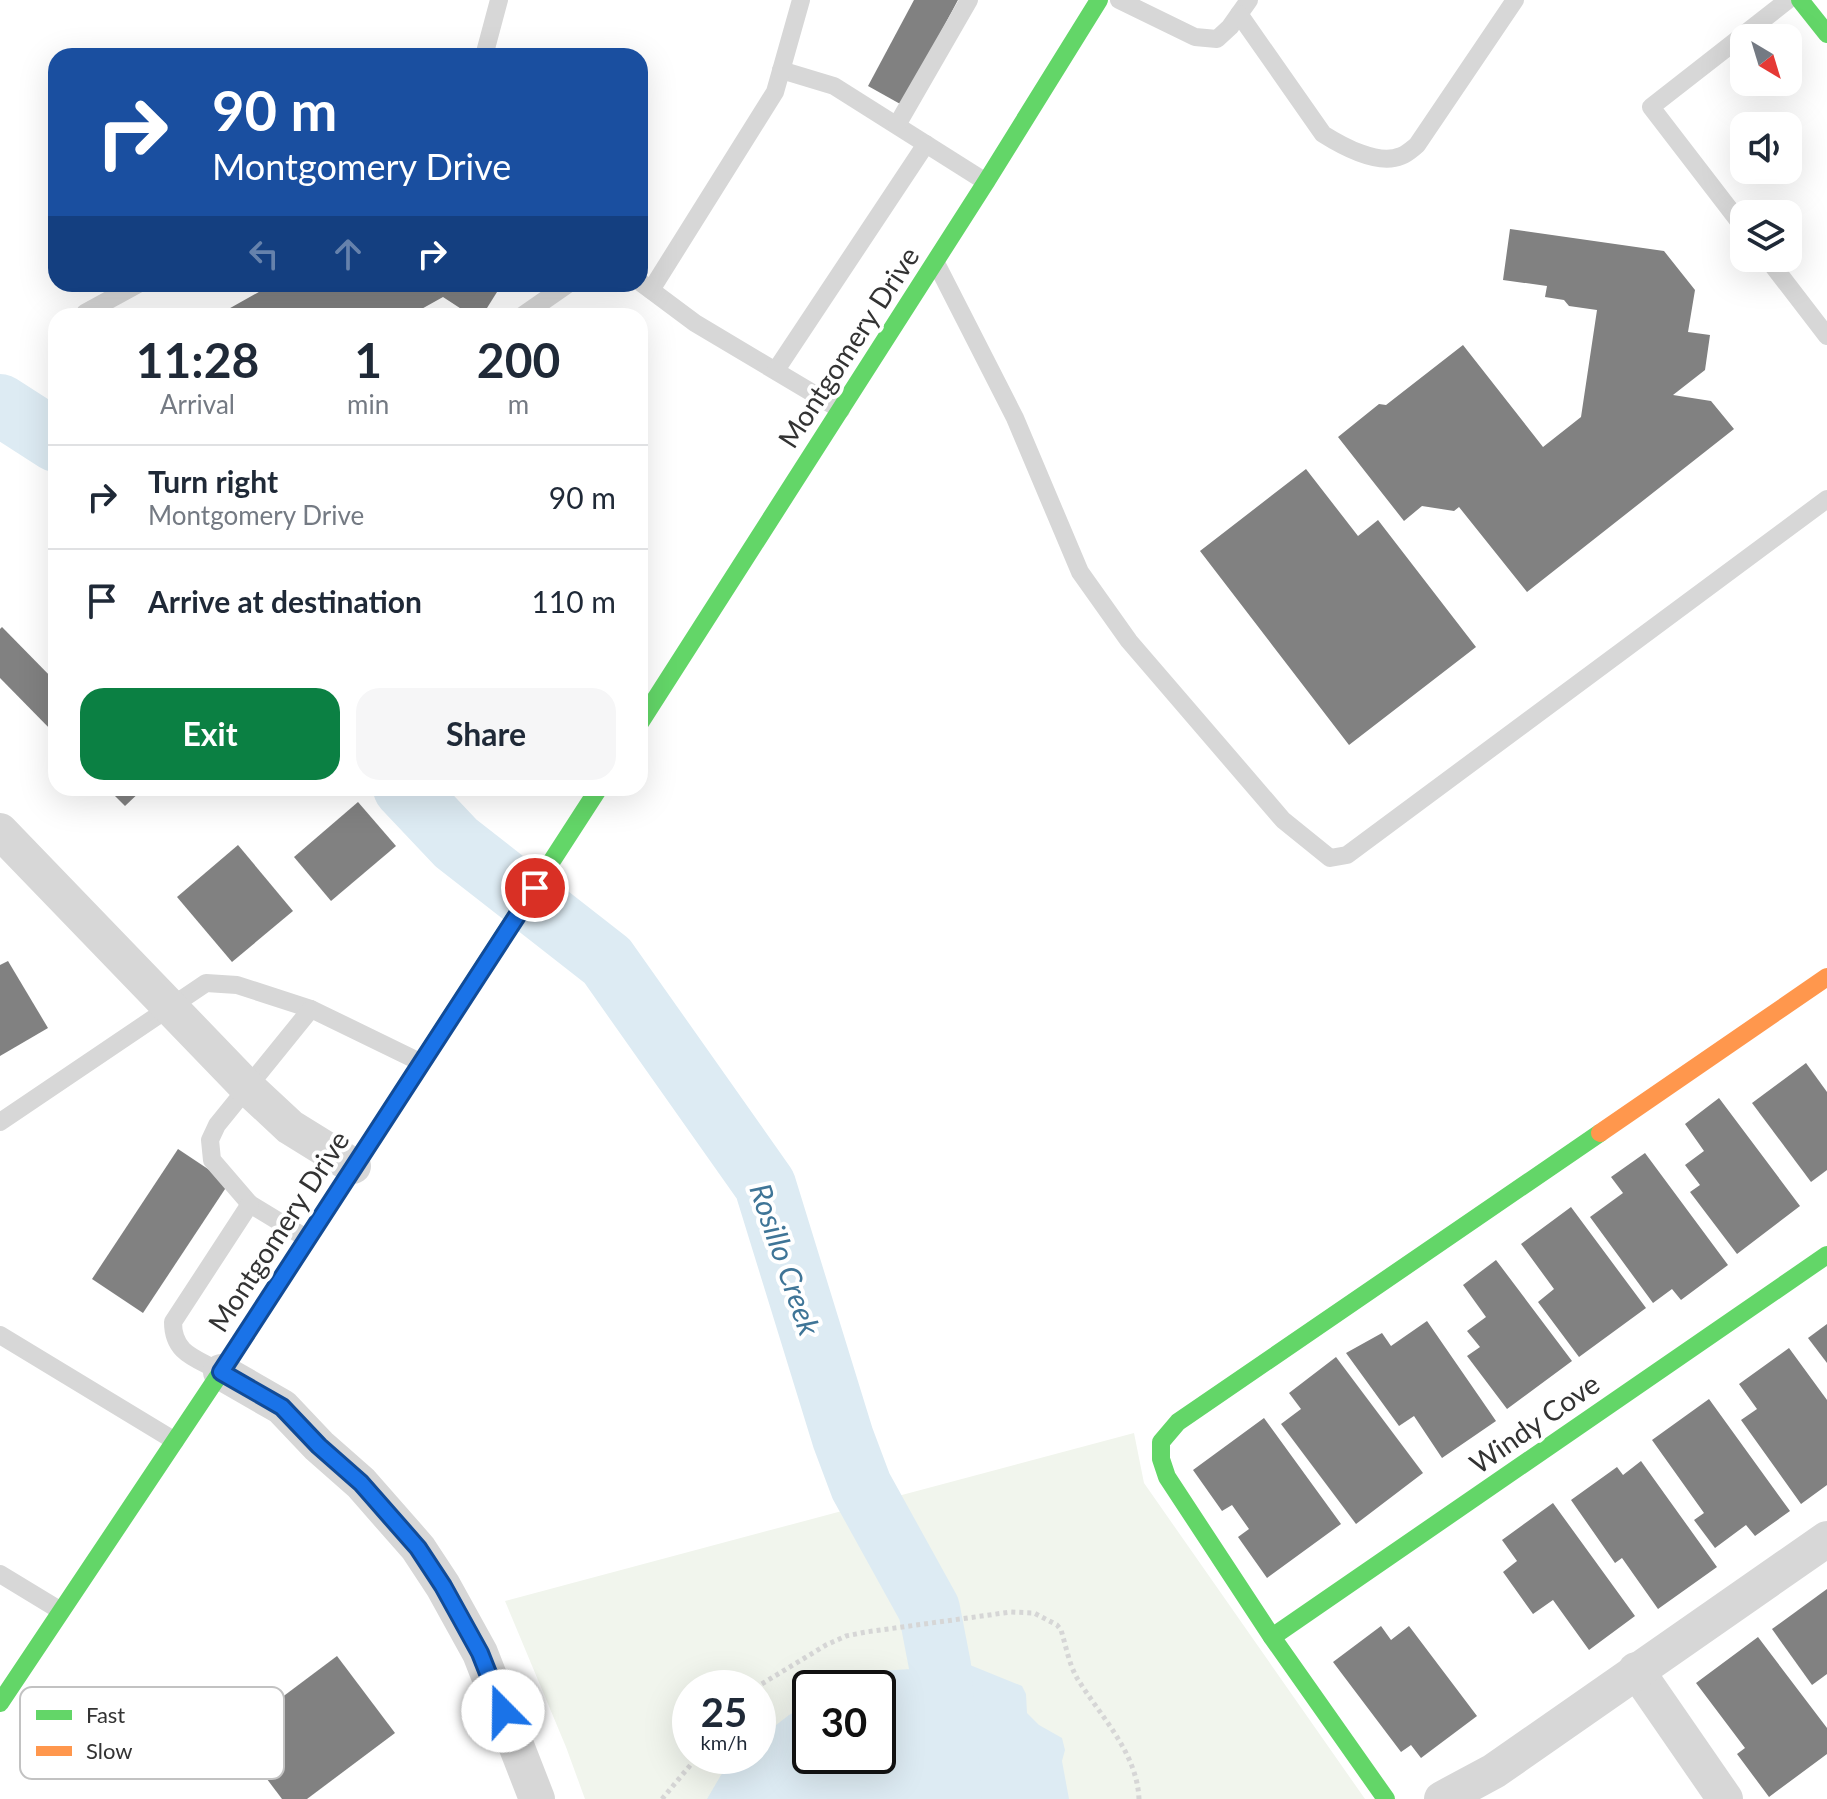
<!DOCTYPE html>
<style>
body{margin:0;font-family:Lato,sans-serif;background:#f6f6f7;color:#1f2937;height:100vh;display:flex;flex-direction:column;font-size:30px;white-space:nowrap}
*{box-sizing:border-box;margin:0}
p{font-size:26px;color:#747a83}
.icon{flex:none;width:44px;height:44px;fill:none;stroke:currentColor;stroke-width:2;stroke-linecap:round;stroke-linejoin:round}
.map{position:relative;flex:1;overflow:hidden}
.panel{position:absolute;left:48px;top:308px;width:600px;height:488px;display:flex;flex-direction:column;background:#fff;border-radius:24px;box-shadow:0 8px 32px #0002}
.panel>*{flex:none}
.hud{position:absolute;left:48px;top:48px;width:600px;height:244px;border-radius:24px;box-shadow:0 8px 32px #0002;background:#1a4fa0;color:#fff;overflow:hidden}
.needle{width:52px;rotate:142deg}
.controls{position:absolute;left:1730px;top:24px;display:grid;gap:16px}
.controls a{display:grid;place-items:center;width:72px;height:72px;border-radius:16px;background:#fff;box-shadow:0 8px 32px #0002;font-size:40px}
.speed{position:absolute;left:672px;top:1670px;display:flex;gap:16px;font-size:40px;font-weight:700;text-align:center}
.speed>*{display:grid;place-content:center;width:104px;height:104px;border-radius:50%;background:#fff;box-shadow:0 8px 32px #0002;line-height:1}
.speed small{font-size:20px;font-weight:400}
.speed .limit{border:4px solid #111;border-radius:12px;background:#fff;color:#111}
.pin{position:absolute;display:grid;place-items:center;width:68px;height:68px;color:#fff;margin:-34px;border:4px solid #fff;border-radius:50%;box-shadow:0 2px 8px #0007}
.me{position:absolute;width:88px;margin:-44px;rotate:338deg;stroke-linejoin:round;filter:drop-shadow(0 0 6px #0008)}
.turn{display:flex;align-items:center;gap:28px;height:168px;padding:0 32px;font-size:36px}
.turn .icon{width:104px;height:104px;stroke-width:2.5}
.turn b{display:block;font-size:56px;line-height:68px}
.lanes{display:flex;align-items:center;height:76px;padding:0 32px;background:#0003;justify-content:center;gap:40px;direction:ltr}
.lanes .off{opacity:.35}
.eta{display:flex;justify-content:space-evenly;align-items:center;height:136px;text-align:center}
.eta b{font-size:48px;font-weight:700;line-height:56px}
.cta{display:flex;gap:16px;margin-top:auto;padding:16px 32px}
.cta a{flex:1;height:92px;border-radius:24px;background:#0b8043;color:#fff;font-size:32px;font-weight:700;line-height:92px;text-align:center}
.cta a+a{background:#f6f6f7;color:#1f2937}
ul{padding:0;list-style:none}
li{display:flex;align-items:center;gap:24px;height:104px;padding:0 32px;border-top:2px solid #e0e1e3}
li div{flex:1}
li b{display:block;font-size:30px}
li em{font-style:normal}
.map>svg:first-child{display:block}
</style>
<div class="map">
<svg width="1827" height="1799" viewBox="0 0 1827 1799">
<rect width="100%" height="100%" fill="#fff"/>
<path fill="#f1f5ed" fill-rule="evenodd" d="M1134,1433L1144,1483L1365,1799H585L566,1747L505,1601ZM690,1688H758V1756H690ZM810,1688H878V1756H810Z"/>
<path fill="#ddebf3" d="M970,1665L1022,1686L1026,1694L1027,1713L1039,1725L1062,1738L1065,1750L1062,1761L1069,1799H707L721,1775L739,1756H758V1739L789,1715L810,1704V1756H878V1688H842L881,1671Z"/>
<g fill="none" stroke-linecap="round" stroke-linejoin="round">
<g stroke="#ddebf3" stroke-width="62">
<path d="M0,405L56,441"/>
<path d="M404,788L456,843L607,961L765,1185L843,1438L861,1486L929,1609L940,1666L951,1799"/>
</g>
</g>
<g fill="#818181">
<path d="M914,0H958L902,105L868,86Z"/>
<path d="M1510,229L1664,251L1695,290L1688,332L1710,335L1705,370L1673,395L1711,401L1734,429L1527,592L1459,507L1454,511L1422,506L1404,521L1338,437L1379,404L1386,405L1463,345L1543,447L1581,417L1597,310L1569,306L1564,300L1545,297L1547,286L1503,280Z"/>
<path d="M273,284H502L482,316H472L443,297L409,316H216Z"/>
<path d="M1306,469L1358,536L1378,520L1476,647L1349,745L1200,551Z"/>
<path d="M2,627L56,682V735L0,678V629Z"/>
<path d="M107,788H144L125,806Z"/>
<path d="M358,802L396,846L331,901L294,857Z"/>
<path d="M238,845L293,911L232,962L177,897Z"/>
<path d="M8,961L48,1028L0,1056V965Z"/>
<path d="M1806,1063L1827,1092V1170L1811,1182L1752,1103Z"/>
<path d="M1719,1098L1800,1206L1737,1254L1690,1192L1700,1185L1685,1165L1704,1151L1685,1124Z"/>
<path d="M178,1149L229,1183L143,1313L92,1279Z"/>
<path d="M1645,1153L1728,1265L1681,1300L1672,1289L1653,1303L1590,1217L1623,1193L1611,1177Z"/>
<path d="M1571,1207L1646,1308L1579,1357L1538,1302L1554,1289L1521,1244Z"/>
<path d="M1496,1260L1572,1361L1507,1409L1467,1356L1480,1347L1467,1331L1486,1317L1463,1285Z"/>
<path d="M1427,1321L1496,1421L1442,1458L1414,1416L1399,1426L1346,1353L1382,1333L1391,1346Z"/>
<path d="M1827,1324V1363L1808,1338Z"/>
<path d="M1789,1348L1827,1400V1485L1801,1504L1741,1420L1757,1409L1739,1384Z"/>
<path d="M1336,1357L1423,1473L1356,1524L1281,1424L1301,1409L1289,1393Z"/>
<path d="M1709,1399L1790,1511L1755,1536L1746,1525L1715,1548L1694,1520L1704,1513L1652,1440Z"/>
<path d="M1264,1418L1341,1524L1267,1578L1238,1537L1249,1529L1232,1505L1222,1511L1193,1470Z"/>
<path d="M1641,1461L1717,1567L1658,1609L1622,1558L1615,1563L1571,1500L1617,1467L1623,1475Z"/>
<path d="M1553,1503L1635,1616L1589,1650L1553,1600L1533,1614L1503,1572L1517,1561L1502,1540Z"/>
<path d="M1827,1589V1674L1812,1685L1772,1629Z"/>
<path d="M1381,1626L1391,1640L1409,1626L1477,1716L1421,1758L1411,1745L1401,1752L1333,1662Z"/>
<path d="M1758,1637L1827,1728V1754L1769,1797L1737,1754L1745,1748L1696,1683Z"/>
<path d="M337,1656L395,1733L307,1799H282L233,1734Z"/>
</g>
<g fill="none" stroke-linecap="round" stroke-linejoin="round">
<g stroke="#d6d6d6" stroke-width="5" stroke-dasharray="4 4" stroke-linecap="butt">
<path d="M755,1688L826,1645L846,1636L866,1632L1011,1612L1034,1613L1057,1625L1061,1630C1066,1646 1069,1664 1077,1678C1100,1716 1137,1752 1139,1799"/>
<path d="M662,1799L698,1756"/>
</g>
<g stroke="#d7d7d7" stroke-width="18">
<path d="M1119,0L1195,37L1217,39L1230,27L1249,0"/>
<path d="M1239,14L1323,134C1342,146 1378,166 1401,156C1407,154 1412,149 1417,145L1515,0"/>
<path d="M484,56L499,0"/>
<path d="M781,70L834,86L986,182"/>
<path d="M897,125L969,0"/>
<path d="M1744,228L1651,107L1788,0"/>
<path d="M1767,258L1827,336"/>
<path d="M937,265L1015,418L1080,572L1129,641L1283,820L1330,858L1347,855L1827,499"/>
<path d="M640,282L695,323L841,410"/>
<path d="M651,290L775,92L801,0"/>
<path d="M85,313L138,284"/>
<path d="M522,316L568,284"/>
<path d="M776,370L926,144"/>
<path d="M0,1122L206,983L237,985L311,1009"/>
<path d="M306,1238L250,1204L212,1160L210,1140L217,1125L311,1009L420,1062"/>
<path d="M0,1335L175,1441"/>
<path d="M221,1372C196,1358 173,1354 173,1322L250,1204"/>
<path d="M0,1574L61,1611"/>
</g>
<g stroke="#d7d7d7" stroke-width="36">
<path d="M0,831L247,1087L290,1127L353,1166"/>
<path d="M221,1372L282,1407L319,1446L361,1483L418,1548L443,1586L480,1653L537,1799"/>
<path d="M1636,1670L1725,1799"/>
<path d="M1442,1799L1494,1771L1827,1539"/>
</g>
<g stroke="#63d668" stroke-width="18">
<path d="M1800,0L1827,34"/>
<path d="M640,723L986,182L1099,0"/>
<path d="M1272,1637L1827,1255"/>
<path d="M0,1703L221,1372L599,788"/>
<path d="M1386,1799L1272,1637L1167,1477L1161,1459V1442L1178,1422L1600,1133"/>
</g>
<path stroke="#ff974d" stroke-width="18" d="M1600,1133L1827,977"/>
</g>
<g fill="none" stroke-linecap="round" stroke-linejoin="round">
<g stroke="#114b97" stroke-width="20">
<path id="route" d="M503,1711L480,1653L443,1586L418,1548L361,1483L319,1446L282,1407L221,1372L535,888"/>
</g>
<use href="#route" stroke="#1a73e8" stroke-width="14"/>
</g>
<g text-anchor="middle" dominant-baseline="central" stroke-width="8" stroke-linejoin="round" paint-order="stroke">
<g font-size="28" fill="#333" stroke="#fff">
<text transform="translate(848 347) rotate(-57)">Montgomery Drive</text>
<text transform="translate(278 1231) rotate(-57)">Montgomery Drive</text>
<text transform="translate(1534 1423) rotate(-35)">Windy Cove</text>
</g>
<g font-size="30" font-style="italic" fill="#3f7597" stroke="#fff">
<text transform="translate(786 1259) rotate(71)">Rosillo Creek</text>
</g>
</g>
<rect x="20" y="1687" width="264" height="92" rx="12" fill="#fff" stroke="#c2c2c2" stroke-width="2"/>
<rect x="36" y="1710" width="36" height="10" fill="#63d668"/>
<rect x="36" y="1746" width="36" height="10" fill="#ff974d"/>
<g font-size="22" fill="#333">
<text x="86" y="1723">Fast</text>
<text x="86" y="1759">Slow</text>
</g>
</svg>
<div class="controls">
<a><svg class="needle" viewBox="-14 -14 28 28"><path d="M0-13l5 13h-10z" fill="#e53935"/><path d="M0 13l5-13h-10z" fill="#747a83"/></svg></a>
<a><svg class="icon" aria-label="sound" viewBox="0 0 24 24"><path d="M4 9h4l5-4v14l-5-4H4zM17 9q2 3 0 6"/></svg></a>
<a><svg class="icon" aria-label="layers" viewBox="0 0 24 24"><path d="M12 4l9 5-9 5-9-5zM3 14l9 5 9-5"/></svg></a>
</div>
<div class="speed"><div>25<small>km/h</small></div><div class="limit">30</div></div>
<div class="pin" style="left:535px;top:888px;background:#d93025"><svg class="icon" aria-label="arrive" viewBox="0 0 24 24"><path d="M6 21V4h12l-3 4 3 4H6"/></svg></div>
<svg class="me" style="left:503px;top:1711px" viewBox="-20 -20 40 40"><circle r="19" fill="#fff"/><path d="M0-13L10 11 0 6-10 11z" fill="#1a73e8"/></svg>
<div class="hud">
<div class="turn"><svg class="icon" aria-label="right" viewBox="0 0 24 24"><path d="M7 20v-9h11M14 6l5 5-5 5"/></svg><div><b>90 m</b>Montgomery Drive</div></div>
<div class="lanes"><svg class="icon off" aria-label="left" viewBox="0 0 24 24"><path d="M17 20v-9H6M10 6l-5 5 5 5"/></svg><svg class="icon off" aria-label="ahead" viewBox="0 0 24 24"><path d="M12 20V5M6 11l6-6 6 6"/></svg><svg class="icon" aria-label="right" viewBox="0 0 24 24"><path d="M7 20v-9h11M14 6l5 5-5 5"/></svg></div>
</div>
<section class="panel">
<div class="eta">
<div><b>11:28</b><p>Arrival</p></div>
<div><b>1</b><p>min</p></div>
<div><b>200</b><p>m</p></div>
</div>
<ul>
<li><svg class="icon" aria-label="right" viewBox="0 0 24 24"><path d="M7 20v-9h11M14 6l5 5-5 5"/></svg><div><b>Turn right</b><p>Montgomery Drive</p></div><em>90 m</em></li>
<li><svg class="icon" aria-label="arrive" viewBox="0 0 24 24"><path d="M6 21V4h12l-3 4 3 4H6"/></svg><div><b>Arrive at destination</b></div><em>110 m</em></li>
</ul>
<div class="cta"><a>Exit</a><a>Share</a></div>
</section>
</div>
